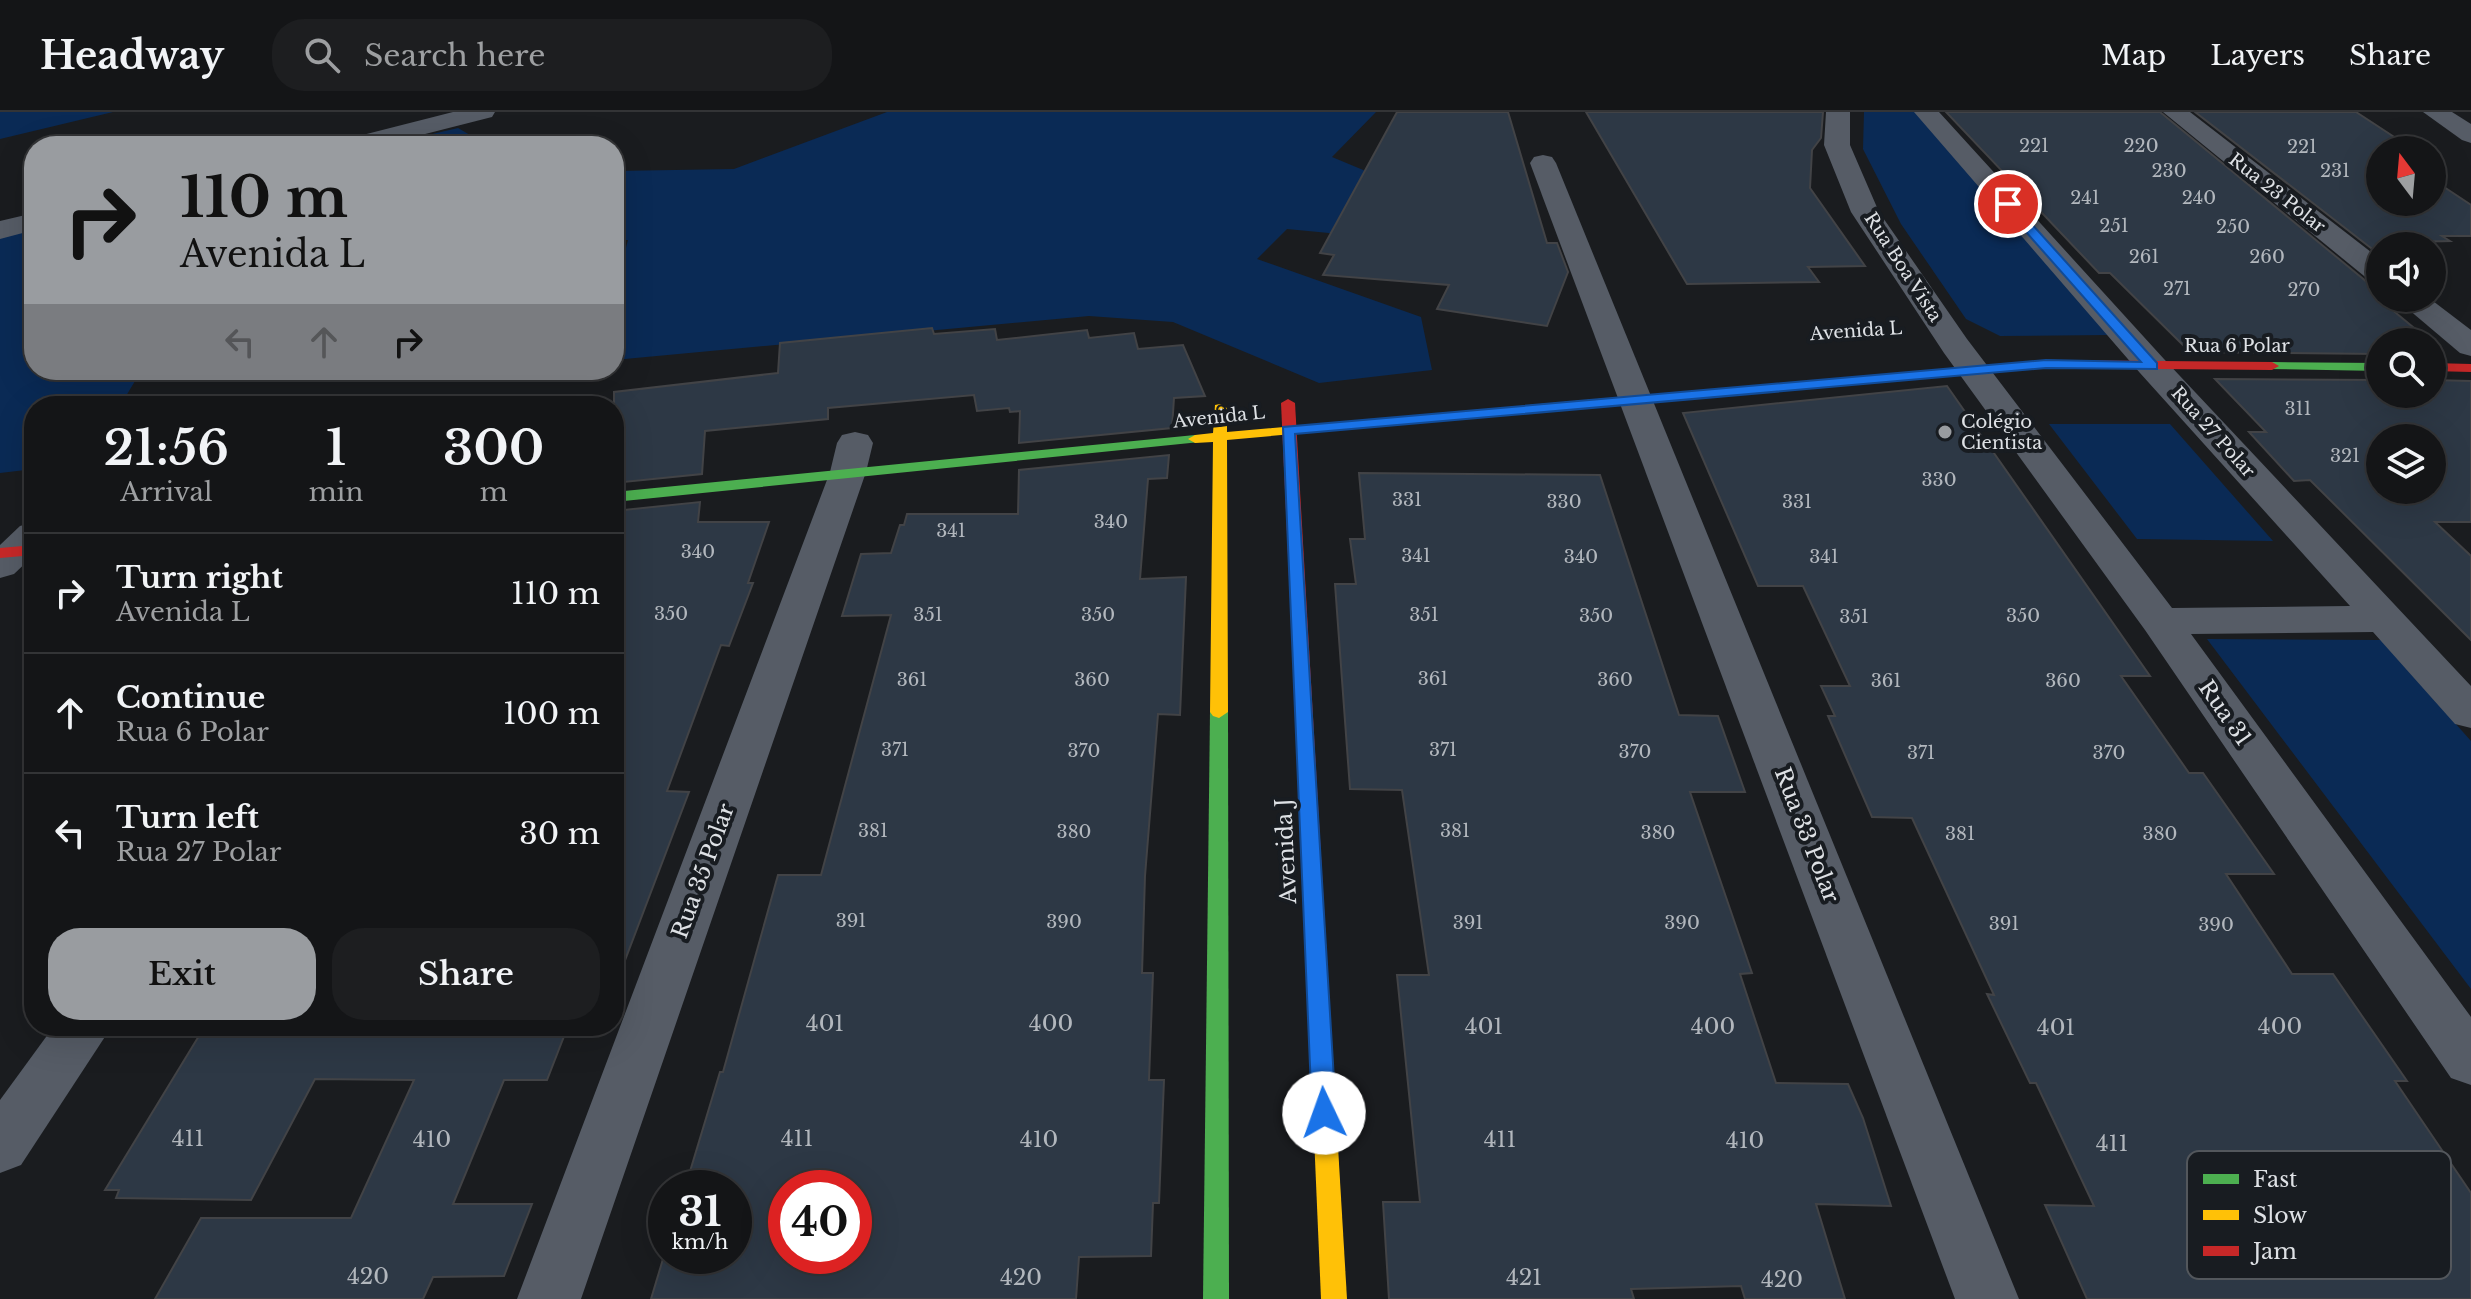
<!DOCTYPE html>
<meta charset="utf-8">
<style>
body{margin:0;font-family:"Libre Baskerville",serif;background:#1d1e20;color:#f1f3f6;height:100vh;display:flex;flex-direction:column;font-size:30px;white-space:nowrap}
*{box-sizing:border-box;margin:0}
p{font-size:26px;color:#9d9fa1}
.icon{flex:none;width:44px;height:44px;fill:none;stroke:currentColor;stroke-width:2;stroke-linecap:round;stroke-linejoin:round}
.map{position:relative;flex:1;overflow:hidden}
.side{position:absolute;left:24px;top:284px;width:600px;height:640px;display:flex;flex-direction:column;background:#141517;border-radius:32px;box-shadow:0 8px 32px #0002,0 0 0 2px #333436}
.side>*{flex:none}
.top-card{position:absolute;left:24px;top:24px;width:600px;height:244px;border-radius:32px;box-shadow:0 8px 32px #0002,0 0 0 2px #333436;background:#999ca0;color:#111;overflow:hidden}
.needle{width:52px;rotate:344deg}
.controls{position:absolute;left:2366px;top:24px;display:grid;gap:16px}
.controls a{display:grid;place-items:center;width:80px;height:80px;border-radius:50%;background:#141517;box-shadow:0 8px 32px #0002,0 0 0 2px #333436;font-size:40px}
.speed{position:absolute;left:648px;top:1058px;display:flex;gap:16px;font-size:40px;font-weight:700;text-align:center}
.speed>*{display:grid;place-content:center;width:104px;height:104px;border-radius:50%;background:#141517;box-shadow:0 8px 32px #0002,0 0 0 2px #333436;line-height:1}
.speed small{font-size:20px;font-weight:400}
.speed .limit{border:12px solid #d22;background:#fff;color:#111}
.pin{position:absolute;display:grid;place-items:center;width:68px;height:68px;color:#fff;margin:-34px;border:4px solid #fff;border-radius:50%;box-shadow:0 2px 8px #0007}
.me{position:absolute;width:88px;margin:-44px;rotate:357deg;stroke-linejoin:round;filter:drop-shadow(0 0 6px #0008)}
.turn{display:flex;align-items:center;gap:28px;height:168px;padding:0 24px;font-size:36px}
.turn .icon{width:104px;height:104px;stroke-width:2.5}
.turn b{display:block;font-size:56px;line-height:68px}
.lanes{display:flex;align-items:center;height:76px;padding:0 24px;background:#0003;justify-content:center;gap:40px;direction:ltr}
.lanes .off{opacity:.35}
.eta{display:flex;justify-content:space-evenly;align-items:center;height:136px;text-align:center}
.eta b{font-size:48px;font-weight:600;line-height:56px}
.cta{display:flex;gap:16px;margin-top:auto;padding:16px 24px}
.cta a{flex:1;height:92px;border-radius:32px;background:#999ca0;color:#111;font-size:32px;font-weight:600;line-height:92px;text-align:center}
.cta a+a{background:#1d1e20;color:#f1f3f6}
ul{padding:0;list-style:none}
li{display:flex;align-items:center;gap:24px;height:120px;padding:0 24px;border-top:2px solid #333436}
li div{flex:1}
li b{display:block;font-size:30px}
li em{font-style:normal}
header{display:flex;align-items:center;gap:48px;box-sizing:border-box;height:112px;padding:0 40px;background:#141517;border-bottom:2px solid #333436}
header strong{font-size:38px}
nav{display:flex;gap:44px;margin-inline-start:auto;font-size:28px}
.search{width:560px;height:72px;background:#1d1e20;display:flex;align-items:center;gap:20px;box-sizing:border-box;padding:0 28px;border-radius:32px;color:#9d9fa1;font-size:30px}
.map>svg:first-child{display:block}
</style>
<header>
<strong>Headway</strong>
<div class="search"><svg class="icon" aria-label="search" viewBox="0 0 24 24"><circle cx="10" cy="10" r="6"/><path d="M15 15l6 6"/></svg>Search here</div>
<nav><a>Map</a><a>Layers</a><a>Share</a></nav>
</header>
<div class="map">
<svg width="2471" height="1187" viewBox="0 0 2471 1187">
<rect width="100%" height="100%" fill="#1a1c1f"/>
<g fill="#0a2a55">
<path d="M0,0H113L0,27Z"/>
<path d="M887,0H1376L1332,45L1380,65L1350,123L1287,117L1257,147L1421,205L1432,258L1319,271L1173,210L1089,204L614,248V181L628,128H614V59L734,57Z"/>
<path d="M1864,0H1916L2109,223L2000,224L1966,207L1901,112L1863,37Z"/>
<path d="M458,16L489,34H381Z"/>
<path d="M34,114V258H216L135,269L120,294H34V357L0,361V122Z"/>
<path d="M2049,312H2170L2273,429L2137,427Z"/>
<path d="M2207,527L2381,528L2471,629V877Z"/>
</g>
<g fill="#2d3845" stroke="#424346" stroke-width="2" fill-rule="evenodd">
<path d="M1397,0H1508L1547,131H1557L1568,160L1547,214L1437,197L1449,173L1323,163L1334,143L1320,141Z"/>
<path d="M1586,0H1823L1821,26L1812,38L1810,76L1865,154L1808,155L1819,170L1687,172Z"/>
<path d="M1946,0H2160L2367,170L2380,174V186H2392L2403,196H2390L2431,230H2380V242L2190,240L2110,161H2099Z"/>
<path d="M2195,0H2356L2414,38H2380V90H2432V67L2471,93V124H2442L2450,129L2409,130L2415,134H2380V143Z"/>
<path d="M932,216L934,222L995,217L997,228L1087,218L1089,226L1134,221L1138,237L1183,233L1205,284L1174,286L1172,316L1019,331L1020,299L1010,300L1009,296L977,299L974,283L828,296V307L705,319L702,362L614,371V280L778,261L780,231Z"/>
<path d="M2215,267L2380,268V282H2432V268L2471,269V410H2435L2471,444V528L2310,368L2294,369L2249,320H2266ZM2380,326H2432V378H2380Z"/>
<path d="M1947,274L2150,564H2121L2189,661H2203L2274,762H2226L2292,862H2333L2407,969H2395L2471,1081V1187H2087L2045,1093L2094,1094L2036,971H2030L1987,882L1994,883L1912,706L1872,705L1828,604H1835L1821,574H1850L1803,474H1758L1683,301Z"/>
<path d="M1169,343L1167,366L1148,367L1140,467L1186,465L1180,603L1158,602L1145,764L1142,861H1153L1149,968H1164L1159,1091H1153L1151,1144L1079,1145L1076,1187H651L666,1137V1144H734V1076H685L720,960H723L778,763H821L891,503L842,504L861,442L891,441L900,413H904L907,402H1018L1019,358ZM786,1076H854V1144H786Z"/>
<path d="M1359,361L1600,363L1679,603L1718,604L1745,680H1690L1752,861L1740,862L1776,971L1848,972L1863,1006L1891,1094L1816,1092L1845,1187H1745L1741,1174L1631,1177L1634,1187H1389L1383,1090H1420L1397,863H1429L1402,678L1350,677L1335,472H1356L1350,427H1365Z"/>
<path d="M700,390L698,410H769L748,471H753L729,534L721,533L667,679L689,680L619,864L614,863V399Z"/>
<path d="M205,914H568L547,968H504L453,1092H532L504,1164L433,1165L423,1187H155L201,1106H351L414,968L315,967L251,1088L116,1086L119,1078H105Z"/>
</g>
<g fill="none" stroke-linecap="round" stroke-linejoin="round">
<g fill="#565c66" fill-rule="evenodd">
<path d="M453,0H495L492,5L378,34H335L339,29Z"/>
<path d="M1826,0H1850V33L1879,100L1967,227L2172,496L2350,494L2140,261L1914,0H1939L2164,247L2471,574V616L2455,612L2373,520L2191,522L2471,905V973L2451,966L2145,518L1944,241L1851,100L1824,33Z"/>
<path d="M2163,0H2190L2380,147V171L2369,168Z"/>
<path d="M2423,0H2452L2471,12V31L2462,28Z"/>
<path d="M1543,43L1552,45L1556,51L2019,1187H1955L1530,51L1534,45Z"/>
<path d="M34,101V118L0,127V109Z"/>
<path d="M2395,186H2429L2471,218V244L2460,241Z"/>
<path d="M855,320L868,323L873,331L866,360L581,1187H517L830,360L837,331L842,323Z"/>
<path d="M34,410V443L14,462L0,466V433L20,414Z"/>
<path d="M54,914H112L21,1053L0,1061V988Z"/>
</g>
<g fill="#4caf50" fill-rule="evenodd">
<path d="M2272,250L2380,251V259L2267,257L2265,254Z"/>
<path d="M1195,323L1200,324V330L614,390V380Z"/>
<path d="M1219,594L1228,600L1229,1187H1203L1210,600Z"/>
</g>
<g fill="#ffc107" fill-rule="evenodd">
<path d="M1609,286L1614,287V293L1227,328L1228,600L1219,606L1213,604L1210,600L1213,330L1195,331L1188,327L1195,323L1213,321L1215,293L1220,292L1227,296V320Z"/>
<path d="M1315,806L1322,808L1325,814L1347,1187H1321L1305,814L1308,808Z"/>
</g>
<g fill="#c62828" fill-rule="evenodd">
<path d="M2046,248L2272,250L2279,254L2272,258L2046,256L1609,294L1602,290L1609,286Z"/>
<path d="M2432,251L2471,252V260L2432,259Z"/>
<path d="M1288,287L1295,291L1325,814L1322,820L1315,822L1308,820L1305,814L1281,291Z"/>
<path d="M34,433V443L0,446V436Z"/>
</g>
</g>
<path fill="#1a73e8" stroke="#114b97" stroke-width="2" d="M2004,90H2012L2157,251V257L2046,256L1295,322L1336,1001L1332,1008L1324,1011L1316,1008L1312,1001L1283,315L2046,248L2141,250L2004,95Z"/>
<circle fill="#999ca0" stroke="#181c21" stroke-width="3" cx="1945" cy="320" r="8"/>
<g text-anchor="middle" dominant-baseline="central" stroke-width="8" stroke-linejoin="round" paint-order="stroke">
<g font-size="18" fill="#b2b7bd">
<text x="2034" y="34">221</text>
<text x="2141" y="34">220</text>
<text x="2302" y="35">221</text>
<text x="2169" y="59">230</text>
<text x="2335" y="59">231</text>
<text x="2085" y="86">241</text>
<text x="2199" y="86">240</text>
<text x="2114" y="114">251</text>
<text x="2233" y="115">250</text>
<text x="2144" y="145">261</text>
<text x="2267" y="145">260</text>
<text x="2177" y="177">271</text>
<text x="2304" y="178">270</text>
<text x="2298" y="297">311</text>
<text x="2345" y="344">321</text>
<text x="1939" y="368">330</text>
<text x="1407" y="388">331</text>
<text x="1564" y="390">330</text>
<text x="1797" y="390">331</text>
<text x="1111" y="410">340</text>
<text x="951" y="419">341</text>
<text x="698" y="440">340</text>
<text x="1416" y="444">341</text>
<text x="1581" y="445">340</text>
<text x="1824" y="445">341</text>
<text x="671" y="502">350</text>
<text x="928" y="503">351</text>
<text x="1098" y="503">350</text>
<text x="1424" y="503">351</text>
<text x="1596" y="504">350</text>
<text x="2023" y="504">350</text>
<text x="1854" y="505">351</text>
<text x="1433" y="567">361</text>
<text x="912" y="568">361</text>
<text x="1092" y="568">360</text>
<text x="1615" y="568">360</text>
<text x="1886" y="569">361</text>
<text x="2063" y="569">360</text>
<text x="895" y="638">371</text>
<text x="1443" y="638">371</text>
<text x="1084" y="639">370</text>
<text x="1635" y="640">370</text>
<text x="1921" y="641">371</text>
<text x="2109" y="641">370</text>
<text x="873" y="719">381</text>
<text x="1455" y="719">381</text>
<text x="1074" y="720">380</text>
<text x="1658" y="721">380</text>
<text x="1960" y="722">381</text>
<text x="2160" y="722">380</text>
<text x="851" y="809">391</text>
<text x="1064" y="810">390</text>
<text x="1468" y="811">391</text>
<text x="1682" y="811">390</text>
<text x="2004" y="812">391</text>
<text x="2216" y="813">390</text>
</g>
<g font-size="18" fill="#dee1e5" stroke="#181c21">
<text transform="translate(2277 81) rotate(38)">Rua 23 Polar</text>
<text transform="translate(1903 155) rotate(57)">Rua Boa Vista</text>
<text transform="translate(1856 219) rotate(-4)">Avenida L</text>
<text x="2237" y="234">Rua 6 Polar</text>
<text transform="translate(1219 305) rotate(-6)">Avenida L</text>
<text transform="translate(2213 320) rotate(48)">Rua 27 Polar</text>
</g>
<g font-size="18" fill="#dee1e5" stroke="#181c21" text-anchor="start">
<text x="1961" y="310">Colégio<tspan x="1961" dy="21">Cientista</tspan></text>
</g>
<g font-size="22" fill="#dee1e5" stroke="#181c21">
<text transform="translate(2225 601) rotate(55)">Rua 31</text>
<text transform="translate(1807 723) rotate(69)">Rua 33 Polar</text>
<text transform="translate(1286 739) rotate(-93)">Avenida J</text>
<text transform="translate(703 759) rotate(-70)">Rua 35 Polar</text>
</g>
<g font-size="22" fill="#b2b7bd">
<text x="825" y="911">401</text>
<text x="1051" y="911">400</text>
<text x="1484" y="914">401</text>
<text x="1713" y="914">400</text>
<text x="2280" y="914">400</text>
<text x="2056" y="915">401</text>
<text x="188" y="1026">411</text>
<text x="797" y="1026">411</text>
<text x="432" y="1027">410</text>
<text x="1039" y="1027">410</text>
<text x="1500" y="1027">411</text>
<text x="1745" y="1028">410</text>
<text x="2112" y="1031">411</text>
<text x="368" y="1164">420</text>
<text x="1021" y="1165">420</text>
<text x="1524" y="1165">421</text>
<text x="1782" y="1167">420</text>
</g>
</g>
<rect x="2187" y="1039" width="264" height="128" rx="12" fill="#181c21" stroke="#53575c" stroke-width="2"/>
<rect x="2203" y="1062" width="36" height="10" fill="#4caf50"/>
<rect x="2203" y="1098" width="36" height="10" fill="#ffc107"/>
<rect x="2203" y="1134" width="36" height="10" fill="#c62828"/>
<g font-size="22" fill="#dee1e5">
<text x="2253" y="1075">Fast</text>
<text x="2253" y="1111">Slow</text>
<text x="2253" y="1147">Jam</text>
</g>
</svg>
<div class="controls">
<a><svg class="needle" viewBox="-14 -14 28 28"><path d="M0-13l5 13h-10z" fill="#e53935"/><path d="M0 13l5-13h-10z" fill="#9d9fa1"/></svg></a>
<a><svg class="icon" aria-label="sound" viewBox="0 0 24 24"><path d="M4 9h4l5-4v14l-5-4H4zM17 9q2 3 0 6"/></svg></a>
<a><svg class="icon" aria-label="search" viewBox="0 0 24 24"><circle cx="10" cy="10" r="6"/><path d="M15 15l6 6"/></svg></a>
<a><svg class="icon" aria-label="layers" viewBox="0 0 24 24"><path d="M12 4l9 5-9 5-9-5zM3 14l9 5 9-5"/></svg></a>
</div>
<div class="speed"><div>31<small>km/h</small></div><div class="limit">40</div></div>
<div class="pin" style="left:2008px;top:92px;background:#d93025"><svg class="icon" aria-label="arrive" viewBox="0 0 24 24"><path d="M6 21V4h12l-3 4 3 4H6"/></svg></div>
<svg class="me" style="left:1324px;top:1001px" viewBox="-20 -20 40 40"><circle r="19" fill="#fff"/><path d="M0-13L10 11 0 6-10 11z" fill="#1a73e8"/></svg>
<div class="top-card">
<div class="turn"><svg class="icon" aria-label="right" viewBox="0 0 24 24"><path d="M7 20v-9h11M14 6l5 5-5 5"/></svg><div><b>110 m</b>Avenida L</div></div>
<div class="lanes"><svg class="icon off" aria-label="left" viewBox="0 0 24 24"><path d="M17 20v-9H6M10 6l-5 5 5 5"/></svg><svg class="icon off" aria-label="ahead" viewBox="0 0 24 24"><path d="M12 20V5M6 11l6-6 6 6"/></svg><svg class="icon" aria-label="right" viewBox="0 0 24 24"><path d="M7 20v-9h11M14 6l5 5-5 5"/></svg></div>
</div>
<section class="side">
<div class="eta">
<div><b>21:56</b><p>Arrival</p></div>
<div><b>1</b><p>min</p></div>
<div><b>300</b><p>m</p></div>
</div>
<ul>
<li><svg class="icon" aria-label="right" viewBox="0 0 24 24"><path d="M7 20v-9h11M14 6l5 5-5 5"/></svg><div><b>Turn right</b><p>Avenida L</p></div><em>110 m</em></li>
<li><svg class="icon" aria-label="ahead" viewBox="0 0 24 24"><path d="M12 20V5M6 11l6-6 6 6"/></svg><div><b>Continue</b><p>Rua 6 Polar</p></div><em>100 m</em></li>
<li><svg class="icon" aria-label="left" viewBox="0 0 24 24"><path d="M17 20v-9H6M10 6l-5 5 5 5"/></svg><div><b>Turn left</b><p>Rua 27 Polar</p></div><em>30 m</em></li>
</ul>
<div class="cta"><a>Exit</a><a>Share</a></div>
</section>
</div>
